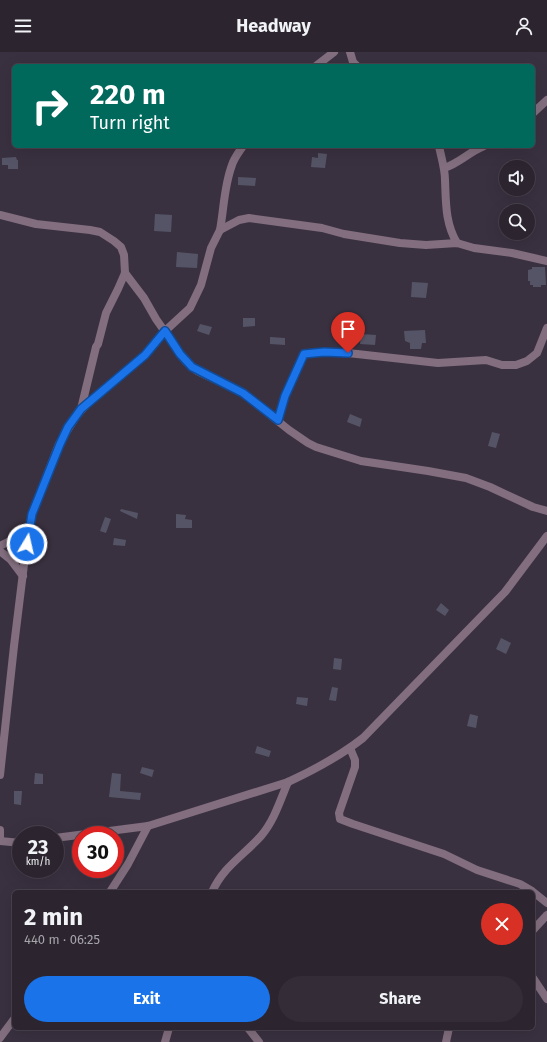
<!DOCTYPE html>
<meta charset="utf-8">
<style>
body{margin:0;font-family:"Fira Sans",sans-serif;background:#342d38;color:#f1f3f6;height:100vh;display:flex;flex-direction:column;font-size:15px;white-space:nowrap}
*{box-sizing:border-box;margin:0}
p{font-size:13px;color:#a6a5ab}
.icon{flex:none;width:22px;height:22px;fill:none;stroke:currentColor;stroke-width:2;stroke-linecap:round;stroke-linejoin:round}
.map{position:relative;flex:1;overflow:hidden}
.side{position:absolute;left:12px;top:838px;width:523px;height:140px;display:flex;flex-direction:column;background:#2c2530;border-radius:6px;box-shadow:0 4px 16px #0002,0 0 0 1px #48424c}
.side>*{flex:none}
.guide{position:absolute;left:12px;top:12px;width:523px;height:84px;border-radius:6px;box-shadow:0 4px 16px #0002,0 0 0 1px #48424c;background:#00695c;color:#fff;overflow:hidden}
.fabs{position:absolute;left:499px;top:108px;display:grid;gap:8px}
.fabs a{display:grid;place-items:center;width:36px;height:36px;border-radius:50%;background:#2c2530;box-shadow:0 4px 16px #0002,0 0 0 1px #48424c;font-size:20px}
.speed{position:absolute;left:12px;top:774px;display:flex;gap:8px;font-size:20px;font-weight:700;text-align:center}
.speed>*{display:grid;place-content:center;width:52px;height:52px;border-radius:50%;background:#2c2530;box-shadow:0 4px 16px #0002,0 0 0 1px #48424c;line-height:1}
.speed small{font-size:10px;font-weight:400}
.speed .limit{border:6px solid #d22;background:#fff;color:#111}
.pin{position:absolute;display:grid;place-items:center;width:34px;height:34px;color:#fff;margin:-41px -17px;border-radius:50% 50% 50% 0;rotate:-45deg;box-shadow:0 0 4px #0007}
.pin .icon{rotate:45deg}
.me{position:absolute;width:44px;margin:-22px;rotate:9deg;stroke-linejoin:round;filter:drop-shadow(0 0 3px #0008)}
.turn{display:flex;align-items:center;gap:14px;height:84px;padding:0 12px;font-size:18px}
.turn .icon{width:52px;height:52px;stroke-width:2.5}
.turn b{display:block;font-size:28px;line-height:34px}
.round{display:grid;place-items:center;flex:none;width:42px;height:42px;border-radius:21px;background:#342d38}
.summary{display:flex;align-items:center;justify-content:space-between;height:68px;padding:0 12px}
h1{font-size:24px;font-weight:700;line-height:30px}
.button{display:flex;gap:8px;margin-top:auto;padding:8px 12px}
.button a{flex:1;height:46px;border-radius:24px;background:#1a73e8;color:#fff;font-size:16px;font-weight:700;line-height:46px;text-align:center}
.button a+a{background:#342d38;color:#f1f3f6}
header{display:flex;justify-content:space-between;align-items:center;height:52px;padding:0 12px;background:#2c2530;font-size:18px;font-weight:700}
.map>svg:first-child{display:block}
</style>
<header><svg class="icon" aria-label="menu" viewBox="0 0 24 24"><path d="M4 6h16M4 12h16M4 18h16"/></svg>Headway<svg class="icon" aria-label="person" viewBox="0 0 24 24"><circle cx="12" cy="8" r="4"/><path d="M4 21q1-7 8-7t8 7"/></svg></header>
<div class="map">
<svg width="547" height="990" viewBox="0 0 547 990">
<rect width="100%" height="100%" fill="#3a3140"/>
<g fill="#555466">
<path d="M318,101L327,102L325,116L311,115L312,105L318,106Z"/>
<path d="M16,105L17,108H18V117H8V113H2V106Z"/>
<path d="M238,125L256,126L255,134L238,133Z"/>
<path d="M155,162L172,163L171,180L154,179Z"/>
<path d="M177,200L198,202L197,216L176,215Z"/>
<path d="M532,215H545L546,233H541V235H533V233H530V229H528V218L532,217Z"/>
<path d="M412,230L428,231L426,246L411,245Z"/>
<path d="M243,266H255V274L243,275Z"/>
<path d="M200,272L212,275L209,283L197,279Z"/>
<path d="M425,278L426,291H422L421,297H410V291L405,289L404,279Z"/>
<path d="M361,282L376,283L375,293L360,292Z"/>
<path d="M270,285L285,286V293L270,292Z"/>
<path d="M350,362L362,367L360,375L347,370Z"/>
<path d="M492,380L500,382L496,396L488,394Z"/>
<path d="M121,457L138,461L137,467L120,459Z"/>
<path d="M176,462L186,463L185,467L192,468V476H176Z"/>
<path d="M105,465L111,467L106,481L100,479Z"/>
<path d="M114,486L126,488L125,494L113,493Z"/>
<path d="M441,551L449,558L445,564L436,558Z"/>
<path d="M501,586L511,591L506,602L496,597Z"/>
<path d="M334,606L342,607L341,618L333,617Z"/>
<path d="M332,635L338,636L336,649L329,648Z"/>
<path d="M297,645L308,646L307,654L296,652Z"/>
<path d="M470,662L478,664L476,676L467,674Z"/>
<path d="M257,694L271,699L269,705L255,701Z"/>
<path d="M142,715L154,718L152,725L140,721Z"/>
<path d="M35,721L43,722V732H34Z"/>
<path d="M112,721L121,722L120,739L141,741L140,748L109,745Z"/>
<path d="M14,739H22L21,753L14,752Z"/>
</g>
<g fill="none" stroke-linecap="round" stroke-linejoin="round">
<g stroke="#826e7e" stroke-width="8">
<path d="M350,0L353,10L357,14"/>
<path d="M316,14L334,0"/>
<path d="M533,61L547,48"/>
<path d="M439,94C441,105 445,116 445,128C446,150 445,171 457,191"/>
<path d="M444,116C458,112 469,100 484,94"/>
<path d="M0,163L36,172L90,178L100,180L114,189L121,195L124,203L125,221L118,237L106,261L98,292L96,295L81,357"/>
<path d="M220,178C224,156 224,134 232,113C234,106 239,100 243,94"/>
<path d="M125,221L144,246L156,267L186,310L197,319L243,341L289,378L308,391L316,395L361,409L428,419L466,426L490,435L533,455L547,459"/>
<path d="M278,368L285,344L304,302L324,300L348,301L438,311L486,308L502,313H516L527,309L537,301L547,276"/>
<path d="M0,494L28,480"/>
<path d="M0,499L11,508L23,524"/>
<path d="M350,696L355,708V715L339,761L340,767L353,772L444,802L477,818L520,832L532,839L547,851"/>
<path d="M0,723L14,594L28,480L32,462L59,392L77,363L91,348L145,303L165,279L190,256L201,233L211,196L220,178L239,168L249,166L322,176L344,182L400,191L426,193L457,191L474,196L512,201L547,209"/>
<path d="M0,778V789"/>
<path d="M55,786L148,774L288,730C314,718 340,704 363,686L505,540L547,484"/>
<path d="M0,789L21,791"/>
<path d="M110,840L128,812L148,774"/>
<path d="M212,840C224,814 243,804 261,784C274,769 280,749 288,730"/>
<path d="M533,878L547,863"/>
<path d="M533,926L547,947"/>
<path d="M248,976L259,990"/>
<path d="M0,986L14,967"/>
<path d="M165,990L169,976"/>
<path d="M446,990L449,976"/>
</g>
</g>
<g fill="none" stroke-linecap="round" stroke-linejoin="round">
<g stroke="#114b97" stroke-width="10">
<path id="route" d="M27,492L32,462L60,392L68,375L81,357L145,303L165,279L180,302L192,315L243,341L278,368L285,344L304,302L324,300L348,301"/>
</g>
<use href="#route" stroke="#1a73e8" stroke-width="7"/>
</g>
</svg>
<div class="fabs">
<a><svg class="icon" aria-label="sound" viewBox="0 0 24 24"><path d="M4 9h4l5-4v14l-5-4H4zM17 9q2 3 0 6"/></svg></a>
<a><svg class="icon" aria-label="search" viewBox="0 0 24 24"><circle cx="10" cy="10" r="6"/><path d="M15 15l6 6"/></svg></a>
</div>
<div class="speed"><div>23<small>km/h</small></div><div class="limit">30</div></div>
<div class="pin" style="left:348px;top:301px;background:#d93025"><svg class="icon" aria-label="arrive" viewBox="0 0 24 24"><path d="M6 21V4h12l-3 4 3 4H6"/></svg></div>
<svg class="me" style="left:27px;top:492px" viewBox="-20 -20 40 40"><circle r="17" fill="#1a73e8" stroke="#fff" stroke-width="3"/><path d="M0-11L8 9 0 5-8 9z" fill="#fff"/></svg>
<div class="guide">
<div class="turn"><svg class="icon" aria-label="right" viewBox="0 0 24 24"><path d="M7 20v-9h11M14 6l5 5-5 5"/></svg><div><b>220 m</b>Turn right</div></div>
</div>
<section class="side">
<div class="summary"><div><h1>2 min</h1><p>440 m · 06:25</p></div><a class="round" style="background:#d93025;color:#fff"><svg class="icon" aria-label="close" viewBox="0 0 24 24"><path d="M6 6l12 12M18 6L6 18"/></svg></a></div>
<div class="button"><a>Exit</a><a>Share</a></div>
</section>
</div>
